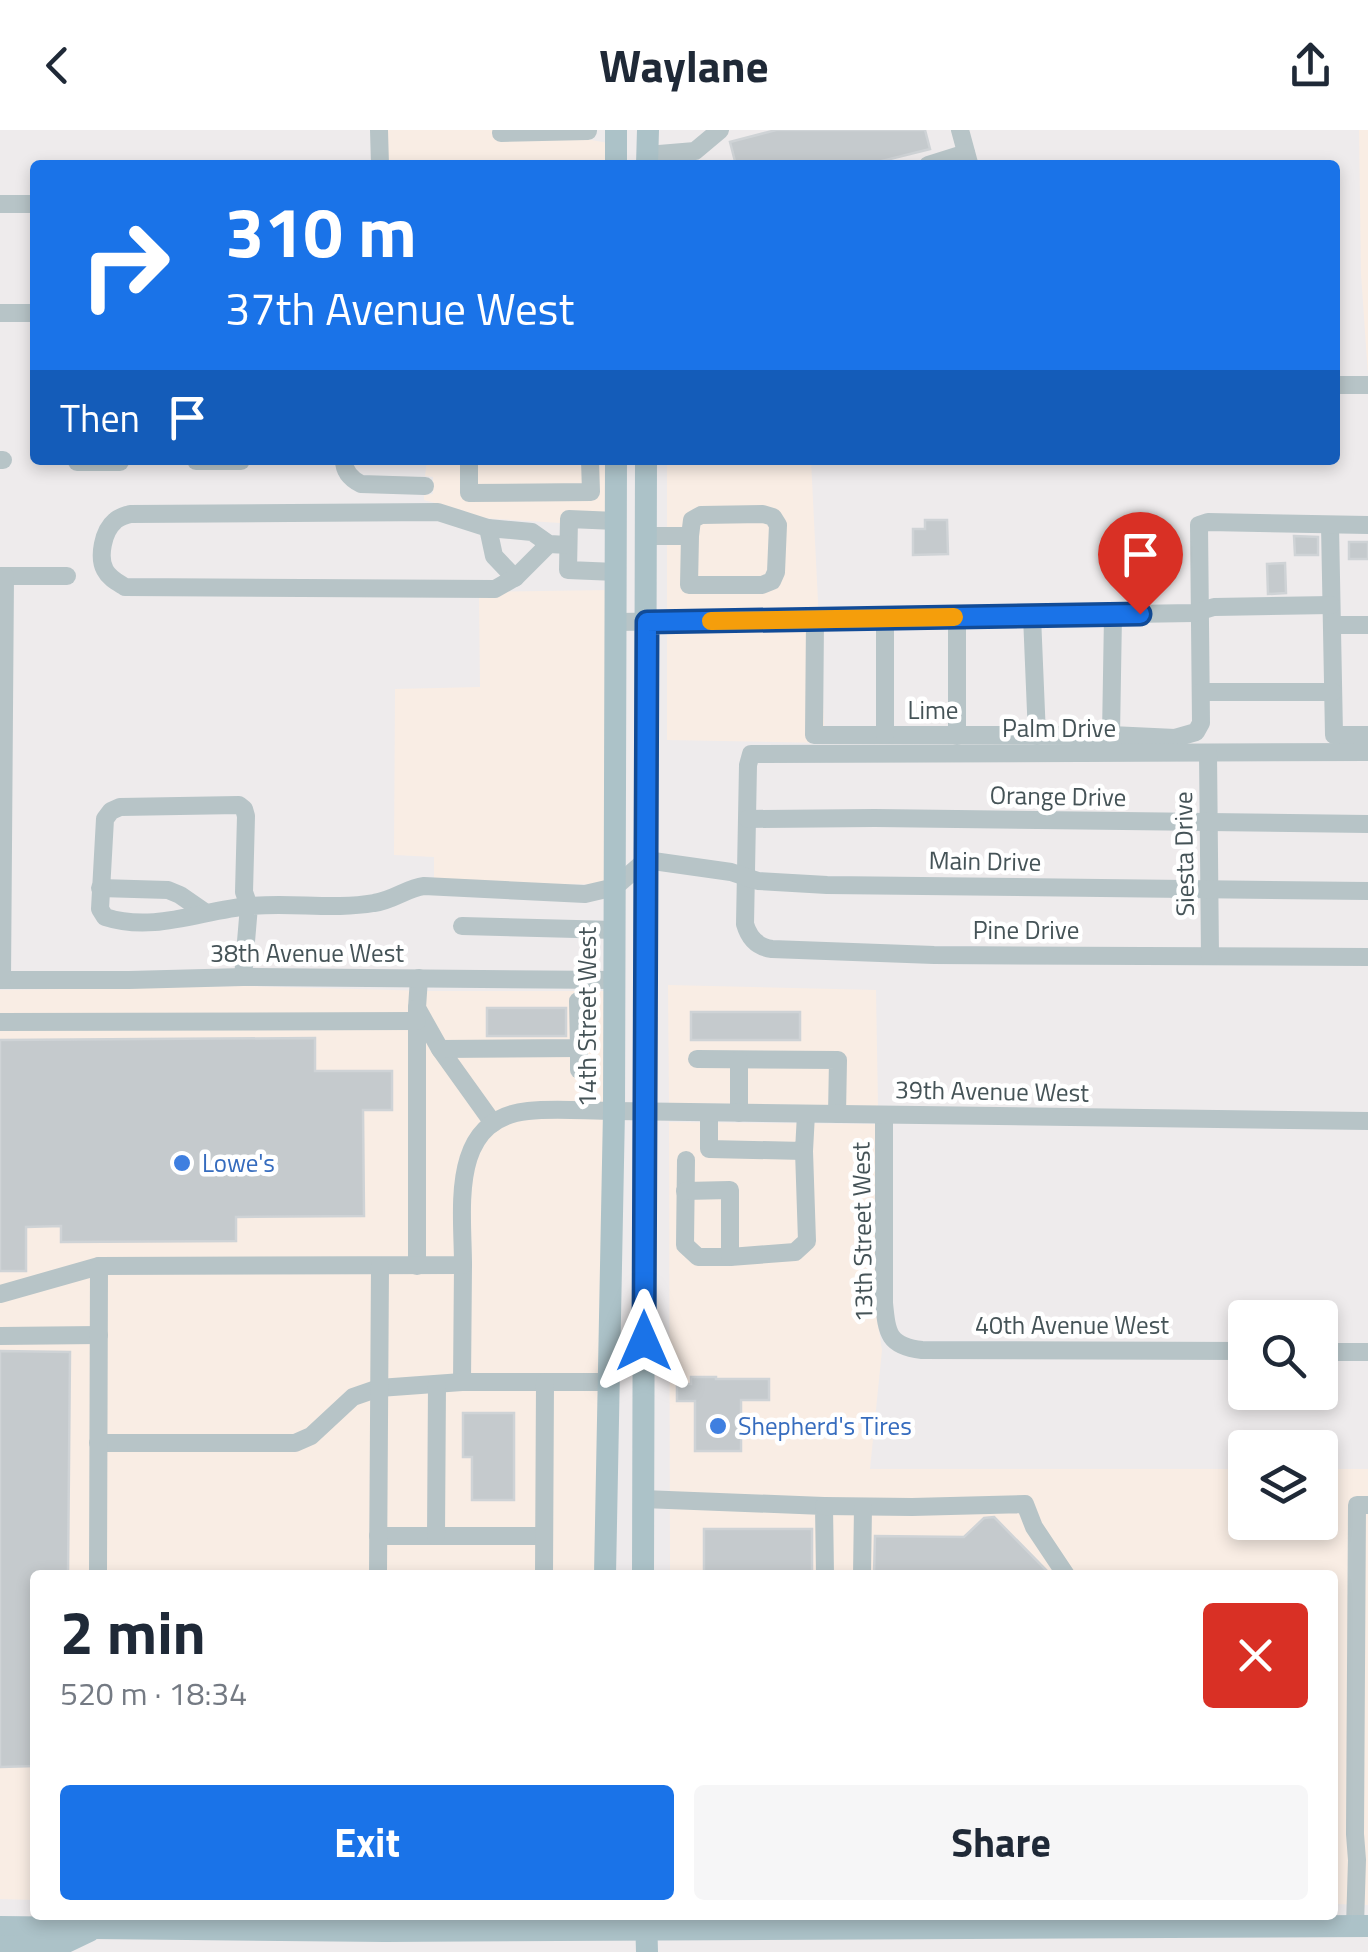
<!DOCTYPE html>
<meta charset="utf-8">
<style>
body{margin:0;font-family:"Titillium Web",sans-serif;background:#f6f6f7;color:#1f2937;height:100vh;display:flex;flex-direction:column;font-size:38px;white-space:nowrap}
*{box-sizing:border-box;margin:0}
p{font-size:32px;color:#747a83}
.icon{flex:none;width:55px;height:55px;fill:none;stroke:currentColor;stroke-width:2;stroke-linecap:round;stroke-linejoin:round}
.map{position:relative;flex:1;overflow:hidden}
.panel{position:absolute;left:30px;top:1440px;width:1308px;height:350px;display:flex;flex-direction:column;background:#fff;border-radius:10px;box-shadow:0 5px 15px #0003}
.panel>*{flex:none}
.banner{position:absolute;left:30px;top:30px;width:1310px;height:305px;border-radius:10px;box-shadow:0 5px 15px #0003;background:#1a73e8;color:#fff;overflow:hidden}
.fabs{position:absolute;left:1228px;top:1170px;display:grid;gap:20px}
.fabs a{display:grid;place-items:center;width:110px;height:110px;border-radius:10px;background:#fff;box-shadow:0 5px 15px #0003;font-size:50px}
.pin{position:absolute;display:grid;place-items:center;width:85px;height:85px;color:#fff;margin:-102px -42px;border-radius:50% 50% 50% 0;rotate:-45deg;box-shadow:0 0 10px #0007}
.pin .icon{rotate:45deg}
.me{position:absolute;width:110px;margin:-55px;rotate:0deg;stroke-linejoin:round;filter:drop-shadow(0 0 8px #0008)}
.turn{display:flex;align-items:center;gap:35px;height:210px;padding:0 30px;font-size:45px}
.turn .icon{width:130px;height:130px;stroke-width:2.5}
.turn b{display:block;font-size:70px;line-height:85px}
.then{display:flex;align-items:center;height:95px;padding:0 30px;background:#0003;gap:20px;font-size:38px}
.round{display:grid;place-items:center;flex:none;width:105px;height:105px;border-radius:10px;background:#f6f6f7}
.overview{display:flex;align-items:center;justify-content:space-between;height:170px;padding:0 30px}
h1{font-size:60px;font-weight:700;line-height:75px}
.cta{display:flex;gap:20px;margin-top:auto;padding:20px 30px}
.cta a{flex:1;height:115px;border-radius:10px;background:#1a73e8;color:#fff;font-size:40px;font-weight:700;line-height:115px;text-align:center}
.cta a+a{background:#f6f6f7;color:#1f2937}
header{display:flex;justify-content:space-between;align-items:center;height:130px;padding:0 30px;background:#fff;font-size:45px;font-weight:700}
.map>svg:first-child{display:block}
</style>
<header><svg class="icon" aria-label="back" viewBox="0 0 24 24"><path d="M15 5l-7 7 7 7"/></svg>Waylane<svg class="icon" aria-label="share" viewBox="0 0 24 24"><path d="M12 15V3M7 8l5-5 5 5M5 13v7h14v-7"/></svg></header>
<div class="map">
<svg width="1368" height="1822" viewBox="0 0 1368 1822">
<rect width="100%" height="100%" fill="#eeebec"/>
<g fill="#f9ede4">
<path d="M388,0H579L586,9L608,13V35H388Z"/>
<path d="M1359,0H1368V245L1361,144Z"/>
<path d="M427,330H608V396L466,387L465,381L424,370V365L433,364V347L425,346Z"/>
<path d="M667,330H811L825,613L667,610Z"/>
<path d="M608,460L605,754L434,756V727L394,725L395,559L480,557L479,462Z"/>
<path d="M668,855L876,860L878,976L669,973Z"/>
<path d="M243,856L430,861H607L597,1445H35V1770L0,1769V860Z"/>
<path d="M669,992L876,994L878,1193L882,1220L870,1339H1245V1392H1320V1339H1368V1775L1333,1774L1332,1445H670Z"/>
</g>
<g fill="#c5cacd" stroke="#cfd3d6" stroke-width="2.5">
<path d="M776,0H925L930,19L866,35H736L730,12Z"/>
<path d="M925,390H947L948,424L913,425V399H925Z"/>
<path d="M1294,406L1318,407V425H1295Z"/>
<rect x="1349" y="412" width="19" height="17"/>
<path d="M1285,433L1286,463L1268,464L1267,434Z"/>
<rect x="487" y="878" width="79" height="28"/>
<rect x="691" y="882" width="109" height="28"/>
<path d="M315,908V941H392V980H363L364,1086L236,1087V1111L61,1112V1096L26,1097V1141H0V910Z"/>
<path d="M0,1221L70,1222L68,1445H35V1636L0,1637Z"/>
<path d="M691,1247H716V1249H769V1270H741V1321H695V1271H677V1254H691Z"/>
<path d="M463,1283H514V1370H472V1327H463Z"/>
<path d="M994,1387L1051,1445H874L875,1406L964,1407L984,1388Z"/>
<path d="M704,1399H812V1445L704,1444Z"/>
</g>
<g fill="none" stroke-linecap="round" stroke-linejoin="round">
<g stroke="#b7c4c7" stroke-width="18">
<path d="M379,0L380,35"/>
<path d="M960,0L969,33"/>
<path d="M501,3L588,1"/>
<path d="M647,25L695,21L720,0"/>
<path d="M928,35L966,23"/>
<path d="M0,74H35"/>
<path d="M0,183H35"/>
<path d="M1335,255H1368"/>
<path d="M0,330H3"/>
<path d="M344,330C344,342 351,349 361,354L425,356"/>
<path d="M469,330V363L591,362L590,330"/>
<path d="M196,331H241"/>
<path d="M77,332H120"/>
<path d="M616,391L569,389L568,440L616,442"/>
<path d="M1330,395L1334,605H1368"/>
<path d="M488,398L494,426L515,448"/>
<path d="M647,406H690L689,455H762L772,451L776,442L778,395L773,387L763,384L701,385L692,390L690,406"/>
<path d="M549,414L516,447L495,459L125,457C117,452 109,448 105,440C98,427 103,401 115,391C119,387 124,386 130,384L438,382L488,398L532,402L549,414L568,415"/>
<path d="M0,446H67"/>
<path d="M1032,486L1037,606"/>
<path d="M957,487V606"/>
<path d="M815,490L814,605H1111L1175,608L1196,602L1201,593L1199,395L1208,392L1368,395"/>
<path d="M617,492L1194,483L1214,477L1331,475"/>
<path d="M1332,495H1368"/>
<path d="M1201,562H1333"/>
<path d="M885,605V488"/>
<path d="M1111,605L1113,485"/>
<path d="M1368,622L751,624L748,635L745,794C749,808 757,817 772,819L934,825L1368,827"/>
<path d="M1208,623L1210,826"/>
<path d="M748,689L875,688L1368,694"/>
<path d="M100,758L168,760L180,765L206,783"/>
<path d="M462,796L615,800"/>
<path d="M243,847L249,776L244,762L246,686L244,679L239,675L120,677L111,681L105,689L100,779L105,787C154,803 202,780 250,776C291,772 334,780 374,773C394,770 407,758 424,756L585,764L615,757L646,730L731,742L758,751L827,755L1368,761"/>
<path d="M419,848L417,878L440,919L493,993"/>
<path d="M0,850H129L243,847L615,850"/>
<path d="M2,850L5,446"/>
<path d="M417,878V1136"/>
<path d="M0,892L417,891"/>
<path d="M579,918V940"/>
<path d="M440,919L579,918L578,871"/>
<path d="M697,929L838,930L837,984"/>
<path d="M739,930V983"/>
<path d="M709,983V1019L804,1021L806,984"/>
<path d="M884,985V1173C887,1203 888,1216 922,1220L1245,1221"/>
<path d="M686,1030L685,1115L698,1127H730L795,1122L807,1111L804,1021"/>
<path d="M685,1061L730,1060V1127"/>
<path d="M0,1164L99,1136"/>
<path d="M0,1206L99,1205"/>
<path d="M1320,1222H1368"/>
<path d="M462,1252L463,1135"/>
<path d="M98,1313H295L311,1306L353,1267L379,1258L462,1252H609"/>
<path d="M643,1369L824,1376L825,1445"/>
<path d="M824,1376L912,1377L1025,1374L1034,1397L1066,1445"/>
<path d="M378,1406H544"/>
<path d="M436,1406L437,1254"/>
<path d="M98,1445L99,1136L463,1135C463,1079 448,989 528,981C556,978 586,981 614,981L1368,991"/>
<path d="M378,1445L380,1136"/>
<path d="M544,1445L545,1252"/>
<path d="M862,1445L863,1377"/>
<path d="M1355,1796L1357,1730L1355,1704L1357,1375H1368"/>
</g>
<g stroke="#acc2c8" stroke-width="22">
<path d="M616,0V35"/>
<path d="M647,35L648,0"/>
<path d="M605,1445L614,981L616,330"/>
<path d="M643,1445L646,330"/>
<path d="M646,1785L647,1822"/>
<path d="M0,1797L385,1801L1368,1796"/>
<path d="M0,1817L51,1815L66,1812L89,1801"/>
</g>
</g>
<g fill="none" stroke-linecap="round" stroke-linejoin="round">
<g stroke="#114b97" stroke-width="25">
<path id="route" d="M644,1211L647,492L1140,484"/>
</g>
<use href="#route" stroke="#1a73e8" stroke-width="18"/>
<path stroke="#f59e0b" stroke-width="18" d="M711,491L954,487"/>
</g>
<g fill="#3f7fe0" stroke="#fff" stroke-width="4">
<circle cx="182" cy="1033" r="10"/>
<circle cx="718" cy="1296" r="10"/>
</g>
<g text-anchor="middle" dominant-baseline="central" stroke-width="9" stroke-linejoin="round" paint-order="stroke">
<g font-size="25" fill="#455357" stroke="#fff">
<text x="933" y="580">Lime</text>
<text x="1059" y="598">Palm Drive</text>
<text transform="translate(1058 666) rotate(1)">Orange Drive</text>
<text transform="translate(1184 724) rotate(-91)">Siesta Drive</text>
<text transform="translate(985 731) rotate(1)">Main Drive</text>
<text x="1026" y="800">Pine Drive</text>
<text x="307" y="823">38th Avenue West</text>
<text transform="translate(587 887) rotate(-90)">14th Street West</text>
<text transform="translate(992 961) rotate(1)">39th Avenue West</text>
<text transform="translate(862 1102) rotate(-91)">13th Street West</text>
<text x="1072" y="1195">40th Avenue West</text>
</g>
<g font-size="25" fill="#366cbe" stroke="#fff" text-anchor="start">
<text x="202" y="1033">Lowe's</text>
<text x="738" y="1296">Shepherd's Tires</text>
</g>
</g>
</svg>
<div class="fabs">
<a><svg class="icon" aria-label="search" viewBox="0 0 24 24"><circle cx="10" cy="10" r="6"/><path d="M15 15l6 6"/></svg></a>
<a><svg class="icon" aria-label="layers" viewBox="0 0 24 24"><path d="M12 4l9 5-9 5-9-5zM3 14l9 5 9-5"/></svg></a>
</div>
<div class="pin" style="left:1140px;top:484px;background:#d93025"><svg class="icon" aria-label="arrive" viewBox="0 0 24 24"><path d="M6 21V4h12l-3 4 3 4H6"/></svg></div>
<svg class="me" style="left:644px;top:1211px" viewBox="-20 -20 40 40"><path d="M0-17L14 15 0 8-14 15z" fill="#1a73e8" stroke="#fff" stroke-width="4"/></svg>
<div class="banner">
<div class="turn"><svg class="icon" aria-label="right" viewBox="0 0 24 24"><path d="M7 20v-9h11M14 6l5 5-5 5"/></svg><div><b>310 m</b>37th Avenue West</div></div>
<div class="then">Then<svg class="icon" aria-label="arrive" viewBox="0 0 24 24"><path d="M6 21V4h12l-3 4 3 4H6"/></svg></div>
</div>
<section class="panel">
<div class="overview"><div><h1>2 min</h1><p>520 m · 18:34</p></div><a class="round" style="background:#d93025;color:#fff"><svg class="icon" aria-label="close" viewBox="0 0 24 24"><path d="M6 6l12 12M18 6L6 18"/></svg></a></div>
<div class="cta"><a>Exit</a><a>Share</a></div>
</section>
</div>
